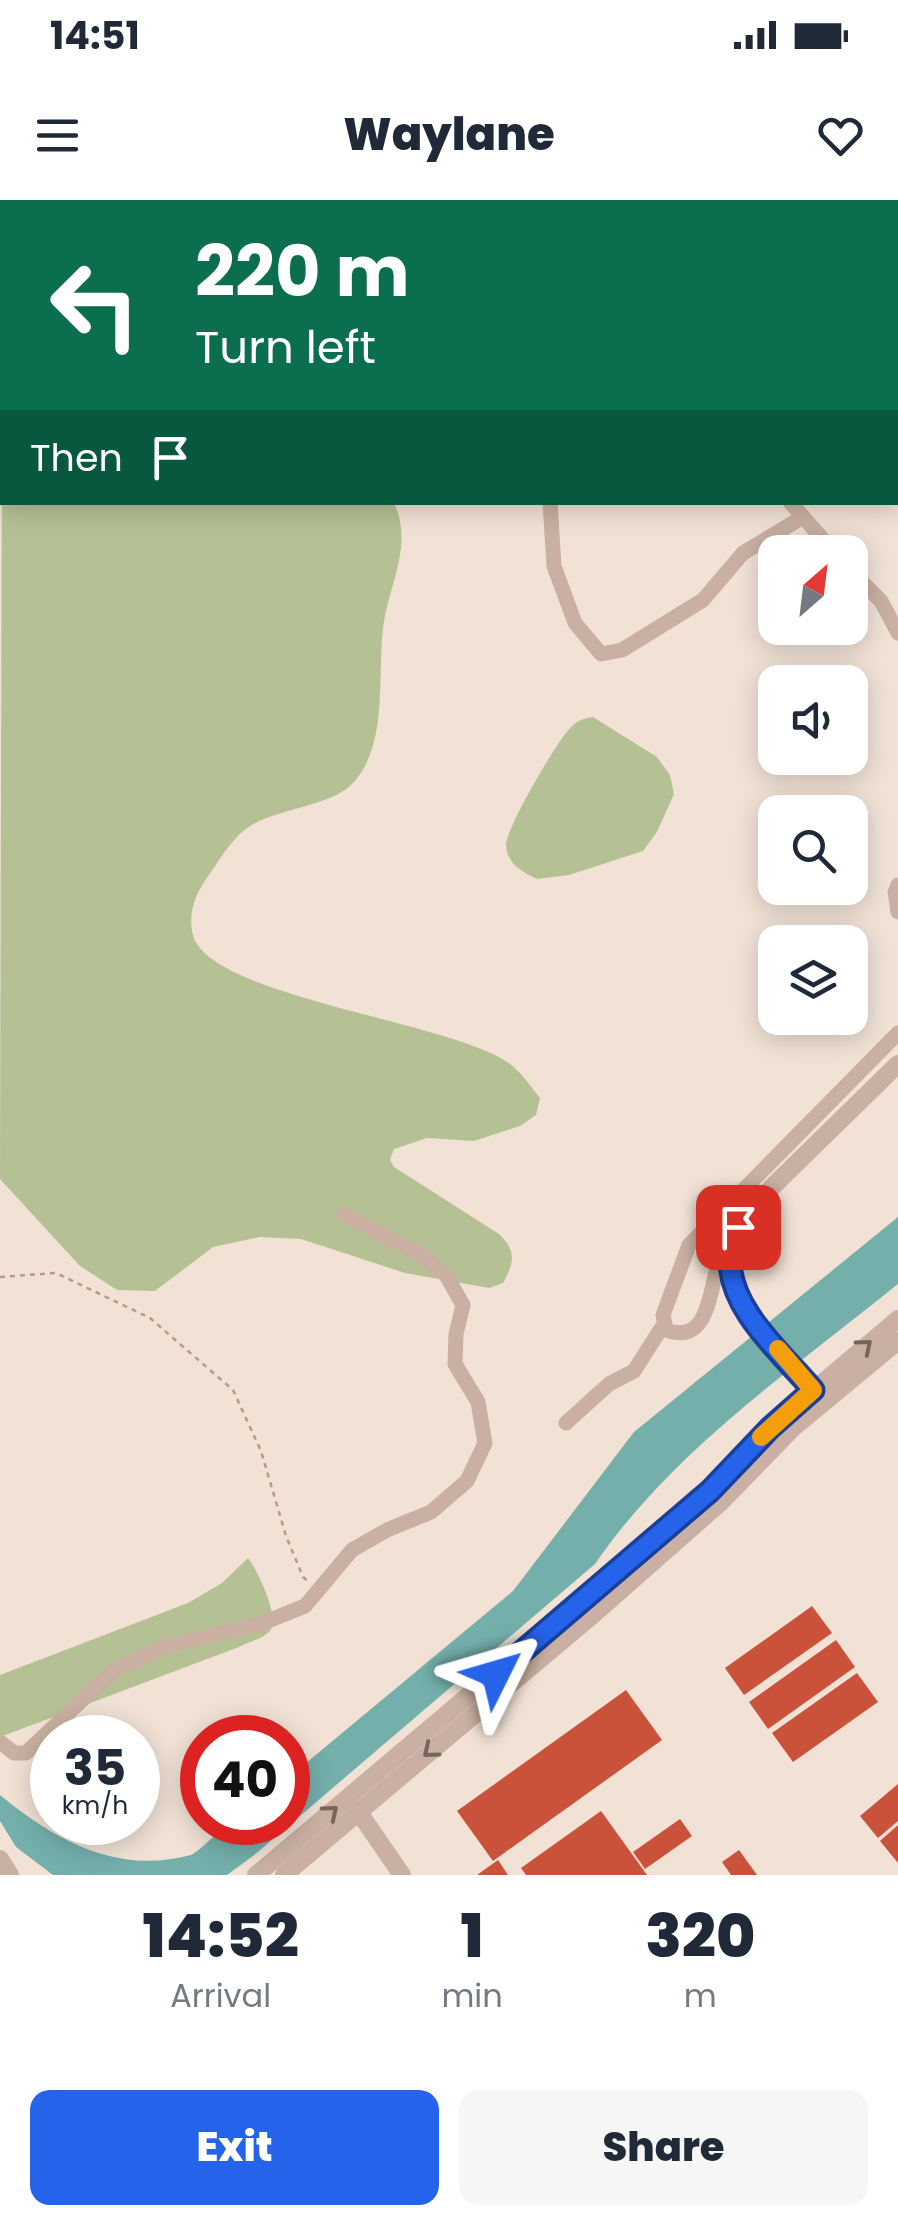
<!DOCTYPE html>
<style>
body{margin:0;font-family:Poppins,sans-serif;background:#f6f6f7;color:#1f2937;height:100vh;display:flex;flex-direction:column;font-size:38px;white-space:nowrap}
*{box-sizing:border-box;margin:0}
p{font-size:32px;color:#747a83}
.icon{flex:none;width:55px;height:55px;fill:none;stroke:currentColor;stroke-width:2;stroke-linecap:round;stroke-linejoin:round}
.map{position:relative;height:1675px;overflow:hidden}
.sheet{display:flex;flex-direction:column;background:#fff;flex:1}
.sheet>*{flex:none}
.guide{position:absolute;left:0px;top:0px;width:900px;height:305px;box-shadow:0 5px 25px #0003;background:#0b6e4f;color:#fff;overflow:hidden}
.needle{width:65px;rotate:28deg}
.fabs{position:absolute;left:758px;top:335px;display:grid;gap:20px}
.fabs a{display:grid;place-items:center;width:110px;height:110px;border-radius:20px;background:#fff;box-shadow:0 5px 25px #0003;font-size:50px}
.speed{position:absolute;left:30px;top:1515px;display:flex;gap:20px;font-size:50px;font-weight:700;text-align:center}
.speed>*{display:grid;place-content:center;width:130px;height:130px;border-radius:50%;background:#fff;box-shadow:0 5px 25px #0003;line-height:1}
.speed small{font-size:25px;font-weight:400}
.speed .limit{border:15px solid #d22;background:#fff;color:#111}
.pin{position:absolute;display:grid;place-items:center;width:85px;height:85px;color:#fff;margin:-42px;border-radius:20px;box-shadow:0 5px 15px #0006}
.me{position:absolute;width:110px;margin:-55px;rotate:50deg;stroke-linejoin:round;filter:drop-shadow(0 0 8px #0008)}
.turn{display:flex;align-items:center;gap:35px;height:210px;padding:0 30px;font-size:45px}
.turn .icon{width:130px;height:130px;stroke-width:2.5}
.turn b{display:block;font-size:70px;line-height:85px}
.then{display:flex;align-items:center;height:95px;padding:0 30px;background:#0003;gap:20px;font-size:38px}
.eta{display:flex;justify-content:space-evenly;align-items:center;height:170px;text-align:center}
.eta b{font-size:60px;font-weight:800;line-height:70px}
.primary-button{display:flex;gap:20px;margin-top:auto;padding:20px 30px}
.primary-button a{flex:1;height:115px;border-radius:20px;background:#2563eb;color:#fff;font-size:40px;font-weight:800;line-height:115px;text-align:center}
.primary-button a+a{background:#f6f6f7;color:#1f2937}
.status{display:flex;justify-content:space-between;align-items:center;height:70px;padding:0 50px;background:#fff;direction:ltr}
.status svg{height:28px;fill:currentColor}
header{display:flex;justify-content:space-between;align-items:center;height:130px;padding:0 30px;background:#fff;font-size:45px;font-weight:800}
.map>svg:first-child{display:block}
</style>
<div class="status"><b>14:51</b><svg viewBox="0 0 49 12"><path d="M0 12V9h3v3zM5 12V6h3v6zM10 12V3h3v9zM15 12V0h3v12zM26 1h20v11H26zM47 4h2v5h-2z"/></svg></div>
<header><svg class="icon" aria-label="menu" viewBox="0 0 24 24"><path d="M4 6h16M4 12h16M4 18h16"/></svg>Waylane<svg class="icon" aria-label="heart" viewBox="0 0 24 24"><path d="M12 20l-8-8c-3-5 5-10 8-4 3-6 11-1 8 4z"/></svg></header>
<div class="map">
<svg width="898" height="1675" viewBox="0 0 898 1675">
<rect width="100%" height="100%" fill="#f1e2d5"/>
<g fill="#b6c095">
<path d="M2,190V302L394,303C413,343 391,381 384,421C376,471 390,541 354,582C333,606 279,608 250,626C233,637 222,656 211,672C197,691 187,710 193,735C209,797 455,822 510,864C522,873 531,887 540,898L536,915L520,926L474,941L427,938L394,949L390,960L394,967L499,1034C516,1050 515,1062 503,1083L489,1088L405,1073L301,1039L260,1037L213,1047L155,1091L117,1090L80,1066L0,979Z"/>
<path d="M593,517L657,557L670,575L674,594L657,632L643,651L569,675L537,679C522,672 507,664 506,645C506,628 558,539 572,526C578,520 585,518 593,517Z"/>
<path d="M248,1358C257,1369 282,1420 269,1432C262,1439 248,1442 239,1447L0,1537V1475L188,1403L222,1383Z"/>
</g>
<path fill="#74afac" d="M898,1017V1084C792,1170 673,1250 595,1364L253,1656L227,1675H53L16,1647L0,1621V1595C55,1640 116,1675 191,1655C206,1647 218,1628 234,1623C248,1618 272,1623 288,1622V1578L513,1391L634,1232Z"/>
<g fill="#ca513a">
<path d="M812,1406L832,1433L744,1495L725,1468Z"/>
<path d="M836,1440L855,1467L768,1529L749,1502Z"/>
<path d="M857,1473L878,1502L793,1562L772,1533Z"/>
<path d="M626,1490L662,1540L493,1661L457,1611Z"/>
<path d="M898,1584V1621L878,1638L860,1616Z"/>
<path d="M601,1611L647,1675H526L521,1668Z"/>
<path d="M680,1619L692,1636L645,1669L633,1652Z"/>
<path d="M898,1625V1663L880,1641Z"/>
<path d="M739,1650L757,1675H731L722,1662Z"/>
<path d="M498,1660L508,1675H477Z"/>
</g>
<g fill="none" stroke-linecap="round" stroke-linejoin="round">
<g stroke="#b59a8c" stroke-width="2.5" stroke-dasharray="5 5" stroke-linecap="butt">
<path d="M0,183L2,175"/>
<path d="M0,1077L56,1073L150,1118L233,1190L261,1251L286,1336L303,1377L309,1382"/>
</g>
<g stroke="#c9b0a2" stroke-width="15">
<path d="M538,0L544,2"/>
<path d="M5,2L7,0"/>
<path d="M174,2L175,0"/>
<path d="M550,302L554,366L575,423L601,454L622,450L703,400L743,353L803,317"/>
<path d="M790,302L834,352"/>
<path d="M850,370L881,401L898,433"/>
<path d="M898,685L895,692L898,712"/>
<path d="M730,1060L718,1065C709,1094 708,1145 666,1130L663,1115L689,1045L898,833"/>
<path d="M566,1223L609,1184L634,1171L662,1127"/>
<path d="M0,1542L14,1553H26L113,1471L166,1446L263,1423L305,1406L352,1350L387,1330L431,1312L467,1281L485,1243L478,1202L455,1164L456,1134L463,1105L446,1075L420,1054L344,1015"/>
</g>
<g stroke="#c9b0a2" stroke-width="18">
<path d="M820,1199L758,1126L737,1095L730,1060L731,1047L738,1027L765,994L898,864"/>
<path d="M358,1611L402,1675"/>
<path d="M0,1659L10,1675"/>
<path d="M256,1675L711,1291L769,1228L898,1119"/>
<path d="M284,1675L595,1413L721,1302L794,1227L898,1141"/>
</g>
<g stroke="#765d55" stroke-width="22">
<path d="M44,2L47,0"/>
<path d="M0,37L2,35"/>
</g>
</g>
<defs><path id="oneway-chevron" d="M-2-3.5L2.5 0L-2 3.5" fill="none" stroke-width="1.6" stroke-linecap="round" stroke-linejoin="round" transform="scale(2.5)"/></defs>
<g stroke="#76655d">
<use href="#oneway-chevron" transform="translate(865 1146) rotate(-40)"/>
<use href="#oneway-chevron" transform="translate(430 1551) rotate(140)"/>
<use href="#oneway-chevron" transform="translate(331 1612) rotate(-40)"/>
</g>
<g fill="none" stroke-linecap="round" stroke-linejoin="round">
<g stroke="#184099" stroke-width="25">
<path id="route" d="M496,1474L710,1291L770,1228L813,1190C782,1153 728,1109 730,1057C730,1047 735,1037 738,1027"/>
</g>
<use href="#route" stroke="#2563eb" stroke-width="18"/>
<path stroke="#f59e0b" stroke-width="18" d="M761,1237L813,1190L778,1149"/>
</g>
</svg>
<div class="fabs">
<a><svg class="needle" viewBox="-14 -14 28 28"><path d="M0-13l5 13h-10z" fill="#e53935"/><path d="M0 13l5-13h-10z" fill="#747a83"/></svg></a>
<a><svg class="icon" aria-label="sound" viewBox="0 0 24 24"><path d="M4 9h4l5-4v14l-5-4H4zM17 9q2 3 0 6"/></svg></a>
<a><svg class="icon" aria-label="search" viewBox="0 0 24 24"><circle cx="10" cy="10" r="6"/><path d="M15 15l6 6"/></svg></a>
<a><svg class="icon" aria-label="layers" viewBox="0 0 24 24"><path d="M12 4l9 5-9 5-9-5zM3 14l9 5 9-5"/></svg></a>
</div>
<div class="speed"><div>35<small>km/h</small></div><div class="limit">40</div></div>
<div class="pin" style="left:738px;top:1027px;background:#d93025"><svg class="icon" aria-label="arrive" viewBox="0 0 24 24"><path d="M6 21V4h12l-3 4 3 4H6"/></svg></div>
<svg class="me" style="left:496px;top:1474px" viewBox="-20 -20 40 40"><path d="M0-17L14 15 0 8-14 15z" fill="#2563eb" stroke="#fff" stroke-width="4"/></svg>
<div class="guide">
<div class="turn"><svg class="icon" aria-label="left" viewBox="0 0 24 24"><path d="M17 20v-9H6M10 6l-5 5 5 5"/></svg><div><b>220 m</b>Turn left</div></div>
<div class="then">Then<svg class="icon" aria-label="arrive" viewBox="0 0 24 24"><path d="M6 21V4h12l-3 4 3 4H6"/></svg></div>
</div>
</div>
<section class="sheet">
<div class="eta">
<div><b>14:52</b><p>Arrival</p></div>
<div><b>1</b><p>min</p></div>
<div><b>320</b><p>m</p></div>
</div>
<div class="primary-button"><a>Exit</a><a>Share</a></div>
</section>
